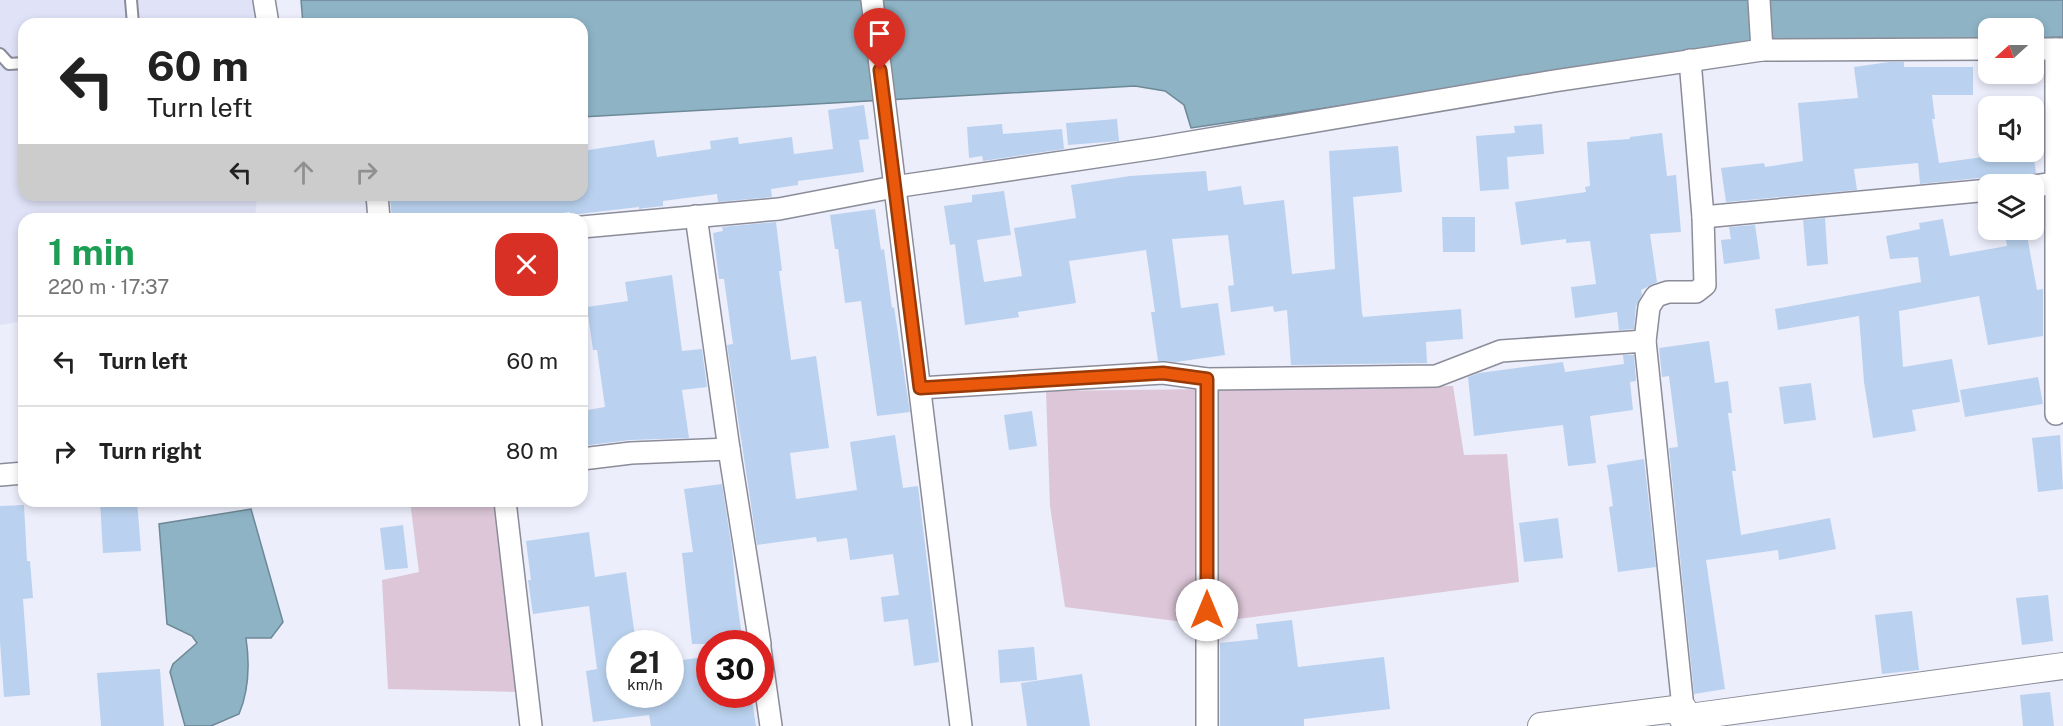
<!DOCTYPE html>
<meta charset="utf-8">
<style>
body{margin:0;font-family:"Public Sans",sans-serif;background:#f6f6f6;color:#222;height:100vh;display:flex;flex-direction:column;font-size:22px;white-space:nowrap}
*{box-sizing:border-box;margin:0}
p{font-size:20px;color:#767676}
.icon{flex:none;width:33px;height:33px;fill:none;stroke:currentColor;stroke-width:2;stroke-linecap:round;stroke-linejoin:round}
.map{position:relative;flex:1;overflow:hidden}
.details{position:absolute;left:18px;top:213px;width:570px;height:294px;display:flex;flex-direction:column;background:#fff;border-radius:18px;box-shadow:0 3px 9px #0003}
.details>*{flex:none}
.banner{position:absolute;left:18px;top:18px;width:570px;height:183px;border-radius:18px;box-shadow:0 3px 9px #0003;background:#fff;color:#222;overflow:hidden}
.needle{width:39px;rotate:249deg}
.controls{position:absolute;left:1978px;top:18px;display:grid;gap:12px}
.controls a{display:grid;place-items:center;width:66px;height:66px;border-radius:12px;background:#fff;box-shadow:0 3px 9px #0003;font-size:30px}
.speed{position:absolute;left:606px;top:630px;display:flex;gap:12px;font-size:30px;font-weight:700;text-align:center}
.speed>*{display:grid;place-content:center;width:78px;height:78px;border-radius:50%;background:#fff;box-shadow:0 3px 9px #0003;line-height:1}
.speed small{font-size:15px;font-weight:400}
.speed .limit{border:9px solid #d22;background:#fff;color:#111}
.pin{position:absolute;display:grid;place-items:center;width:51px;height:51px;color:#fff;margin:-62px -26px;border-radius:50% 50% 50% 0;rotate:-45deg;box-shadow:0 0 6px #0007}
.pin .icon{rotate:45deg}
.me{position:absolute;width:66px;margin:-33px;rotate:0deg;stroke-linejoin:round;filter:drop-shadow(0 0 4px #0008)}
.turn{display:flex;align-items:center;gap:21px;height:126px;padding:0 30px;font-size:27px}
.turn .icon{width:78px;height:78px;stroke-width:2.5}
.turn b{display:block;font-size:42px;line-height:51px}
.lanes{display:flex;align-items:center;height:57px;padding:0 30px;background:#0003;justify-content:center;gap:30px;direction:ltr}
.lanes .off{opacity:.35}
.round{display:grid;place-items:center;flex:none;width:63px;height:63px;border-radius:18px;background:#f6f6f6}
.summary{display:flex;align-items:center;justify-content:space-between;height:102px;padding:0 30px}
h1{font-size:36px;font-weight:700;line-height:45px;color:#1e9e55}
ul{padding:0;list-style:none}
li{display:flex;align-items:center;gap:18px;height:90px;padding:0 30px;border-top:2px solid #e0e0e0}
li div{flex:1}
li b{display:block;font-size:22px}
li em{font-style:normal}
.map>svg:first-child{display:block}
</style>
<div class="map">
<svg width="2063" height="726" viewBox="0 0 2063 726">
<rect width="100%" height="100%" fill="#eceefc"/>
<path fill="#e0e3f8" d="M0,0H262L266,24H24V195H257L255,219H24V321L0,325Z"/>
<g fill="#dcc6d7">
<path d="M1453,386L1464,455L1507,454L1519,582L1200,624L1065,607L1050,506L1046,391Z"/>
<path d="M410,501H500L520,692L388,689L382,580L419,572Z"/>
</g>
<g fill="#8db3c5" stroke="#6d8896" stroke-width="1.5">
<path d="M301,0H2063V107L2061,37L2034,38V28H1989V40L1688,54L1191,128L1184,105L1165,91L1135,86L582,117V24H303Z"/>
<path d="M251,509L283,622L271,638H246C250,665 249,690 239,714L211,726H185L170,672L173,664L197,643L192,636L167,624L159,524Z"/>
</g>
<g fill="#bad2ef">
<path d="M1889,62H1904V67H1973V95H1932L1935,119H1932L1939,163L1983,157L1982,152H2033L2036,173L2025,178L1998,182L1988,177L1920,184L1918,163L1854,169L1857,190L1726,202L1721,168L1764,163L1765,167L1803,161L1798,103L1858,98L1854,67Z"/>
<path d="M864,105L869,139L859,140L864,172L798,181V185L771,189L772,197L718,202L717,194L663,201V206L645,208L639,209V207L570,215V212L526,218L525,214L485,219H392L390,197L401,195H582V151L654,140L657,157L711,149L710,141L738,137L739,144L792,137L794,154L833,149L828,110Z"/>
<path d="M1117,119L1119,141L1068,145L1066,123Z"/>
<path d="M1002,124L1003,134L1062,129L1064,149L983,161L982,156L969,158L967,127Z"/>
<path d="M1542,124L1544,154L1507,157L1509,189L1480,191L1476,136L1515,133L1514,126Z"/>
<path d="M1662,133L1667,176L1676,175L1681,232L1650,234L1657,282L1641,290L1642,295L1636,306L1634,329L1619,330L1617,312L1575,318L1571,287L1596,284L1590,241L1566,243V239L1521,245L1515,202L1586,192L1585,187L1590,186L1587,142L1630,139V137Z"/>
<path d="M1398,146L1402,192L1353,197L1362,313L1363,317L1461,309L1463,339L1426,342L1427,363L1291,365L1287,310L1274,312L1273,306L1231,312L1228,286L1234,285L1228,235L1172,239L1181,308L1218,303L1225,355L1176,362L1158,361L1151,312H1155L1146,250L1069,261L1076,303L1018,312L1019,317L965,325L955,244L950,245L944,206L972,202V195L1004,191L1011,235L977,240L984,282L1022,276L1014,228L1076,218L1071,185L1130,176L1206,171L1208,191L1241,186L1244,205L1284,200L1292,274L1335,269L1329,151Z"/>
<path d="M875,209L881,250L884,249L892,308L894,307L910,412L877,416L861,301L845,303L838,249H835L830,215Z"/>
<path d="M1442,217H1475V252H1443Z"/>
<path d="M1825,218L1828,264L1807,266L1803,220Z"/>
<path d="M1943,219L1950,256L2007,246L2004,230H2026L2037,290L2043,289V336L1988,345L1979,296L1899,311L1903,367L1952,359L1960,402L1912,410L1916,431L1873,438L1864,382L1859,316L1778,330L1775,309L1921,282L1918,257L1890,259L1886,236L1920,229L1919,223Z"/>
<path d="M776,222L782,271H779L791,360L816,356L829,448L790,453L796,499L857,490L850,442L895,435L903,488L918,486L939,662L914,666L908,619L884,622L881,597L899,595L893,554L850,560L847,538L817,542L816,537L757,545L727,345L733,344L724,279H719L713,233L723,231L722,227Z"/>
<path d="M1755,225L1760,259L1724,264L1721,240L1731,239L1729,227Z"/>
<path d="M672,275L682,351L702,349L707,387L682,390L689,438L630,440L582,446V411L605,407L597,350H593L587,307L628,301L625,282Z"/>
<path d="M1709,341L1715,383L1728,381L1732,413H1728L1736,471H1732L1741,535L1830,518L1836,549L1779,560L1778,550L1706,560L1725,689L1694,694L1669,448L1678,447L1669,376L1662,377L1659,348Z"/>
<path d="M1623,355H1634L1636,381L1630,382L1633,410L1590,416L1596,463L1568,466L1563,425L1474,436L1468,377L1479,373L1563,362L1565,372L1624,364Z"/>
<path d="M2038,377L2043,404L1965,417L1960,390Z"/>
<path d="M1811,383L1816,420L1784,424L1779,387Z"/>
<path d="M1032,411L1037,446L1009,450L1004,415Z"/>
<path d="M2060,435L2063,489L2038,492L2032,438Z"/>
<path d="M1644,459L1656,567L1618,572L1609,507L1613,506L1607,465Z"/>
<path d="M722,484L732,549L736,593L743,644H692L682,553L693,552L684,489Z"/>
<path d="M100,501H137L141,551L103,553Z"/>
<path d="M24,505L27,561H30L33,598L23,599L30,695L4,697L0,642V506Z"/>
<path d="M1558,518L1563,558L1524,562L1519,523Z"/>
<path d="M403,525L408,568L385,570L380,528Z"/>
<path d="M589,532L595,577L626,572L636,644H620V694H670V662L710,656V694H751L756,726H651L649,715L593,722L586,671L597,669L589,606L533,614L528,580H531L526,541Z"/>
<path d="M2048,595L2053,641L2022,645L2016,598Z"/>
<path d="M1912,611L1919,670L1882,674L1875,615Z"/>
<path d="M1292,620L1298,667L1384,657L1390,709L1304,719V726H1220V643L1258,639L1256,624Z"/>
<path d="M1034,647L1037,680L1000,683L998,650Z"/>
<path d="M160,669L164,726H101L97,673Z"/>
<path d="M1082,674L1090,726H1027L1021,683Z"/>
<path d="M2050,692L2054,726H2023L2020,695Z"/>
</g>
<g fill="none" stroke-linecap="round" stroke-linejoin="round">
<g stroke="#8b8c99" stroke-width="14">
<g id="service">
<path d="M131,0L133,24"/>
<path d="M0,54L9,64L24,63"/>
</g>
</g>
<g stroke="#8b8c99" stroke-width="24">
<g id="minor">
<path d="M264,0L268,24"/>
<path d="M872,0L961,726"/>
<path d="M1759,0L1762,50"/>
<path d="M2034,49H2063"/>
<path d="M2034,186L2056,183"/>
<path d="M377,195L379,219"/>
<path d="M696,216L729,449L760,644"/>
<path d="M1703,217L1989,190"/>
<path d="M582,227L779,209L894,187L1156,148L1554,81L1762,50L1989,49"/>
<path d="M1645,341L1649,307L1656,296L1668,292H1696L1705,285L1703,217L1690,60"/>
<path d="M1207,379V726"/>
<path d="M920,388L1163,373L1207,379L1436,376L1501,351L1645,341L1683,708"/>
<path d="M2056,414V49"/>
<path d="M582,459L631,453L729,449"/>
<path d="M0,475L24,473"/>
<path d="M505,501L531,726"/>
<path d="M760,648L771,726"/>
</g>
</g>
<g stroke="#8b8c99" stroke-width="28">
<path id="tertiary" d="M1541,726L1683,708L1682,718L2063,666"/>
</g>
<use href="#service" stroke="#fff" stroke-width="10"/>
<use href="#minor" stroke="#fff" stroke-width="21"/>
<use href="#tertiary" stroke="#fff" stroke-width="26"/>
</g>
<g fill="none" stroke-linecap="round" stroke-linejoin="round">
<g stroke="#983908" stroke-width="15">
<path id="route" d="M880,70L920,388L1163,373L1207,379V610"/>
</g>
<use href="#route" stroke="#ea580c" stroke-width="10"/>
</g>
</svg>
<div class="controls">
<a><svg class="needle" viewBox="-14 -14 28 28"><path d="M0-13l5 13h-10z" fill="#e53935"/><path d="M0 13l5-13h-10z" fill="#767676"/></svg></a>
<a><svg class="icon" aria-label="sound" viewBox="0 0 24 24"><path d="M4 9h4l5-4v14l-5-4H4zM17 9q2 3 0 6"/></svg></a>
<a><svg class="icon" aria-label="layers" viewBox="0 0 24 24"><path d="M12 4l9 5-9 5-9-5zM3 14l9 5 9-5"/></svg></a>
</div>
<div class="speed"><div>21<small>km/h</small></div><div class="limit">30</div></div>
<div class="pin" style="left:880px;top:70px;background:#d93025"><svg class="icon" aria-label="arrive" viewBox="0 0 24 24"><path d="M6 21V4h12l-3 4 3 4H6"/></svg></div>
<svg class="me" style="left:1207px;top:610px" viewBox="-20 -20 40 40"><circle r="19" fill="#fff"/><path d="M0-13L10 11 0 6-10 11z" fill="#ea580c"/></svg>
<div class="banner">
<div class="turn"><svg class="icon" aria-label="left" viewBox="0 0 24 24"><path d="M17 20v-9H6M10 6l-5 5 5 5"/></svg><div><b>60 m</b>Turn left</div></div>
<div class="lanes"><svg class="icon" aria-label="left" viewBox="0 0 24 24"><path d="M17 20v-9H6M10 6l-5 5 5 5"/></svg><svg class="icon off" aria-label="ahead" viewBox="0 0 24 24"><path d="M12 20V5M6 11l6-6 6 6"/></svg><svg class="icon off" aria-label="right" viewBox="0 0 24 24"><path d="M7 20v-9h11M14 6l5 5-5 5"/></svg></div>
</div>
<section class="details">
<div class="summary"><div><h1>1 min</h1><p>220 m · 17:37</p></div><a class="round" style="background:#d93025;color:#fff"><svg class="icon" aria-label="close" viewBox="0 0 24 24"><path d="M6 6l12 12M18 6L6 18"/></svg></a></div>
<ul>
<li><svg class="icon" aria-label="left" viewBox="0 0 24 24"><path d="M17 20v-9H6M10 6l-5 5 5 5"/></svg><div><b>Turn left</b></div><em>60 m</em></li>
<li><svg class="icon" aria-label="right" viewBox="0 0 24 24"><path d="M7 20v-9h11M14 6l5 5-5 5"/></svg><div><b>Turn right</b></div><em>80 m</em></li>
</ul>
</section>
</div>
